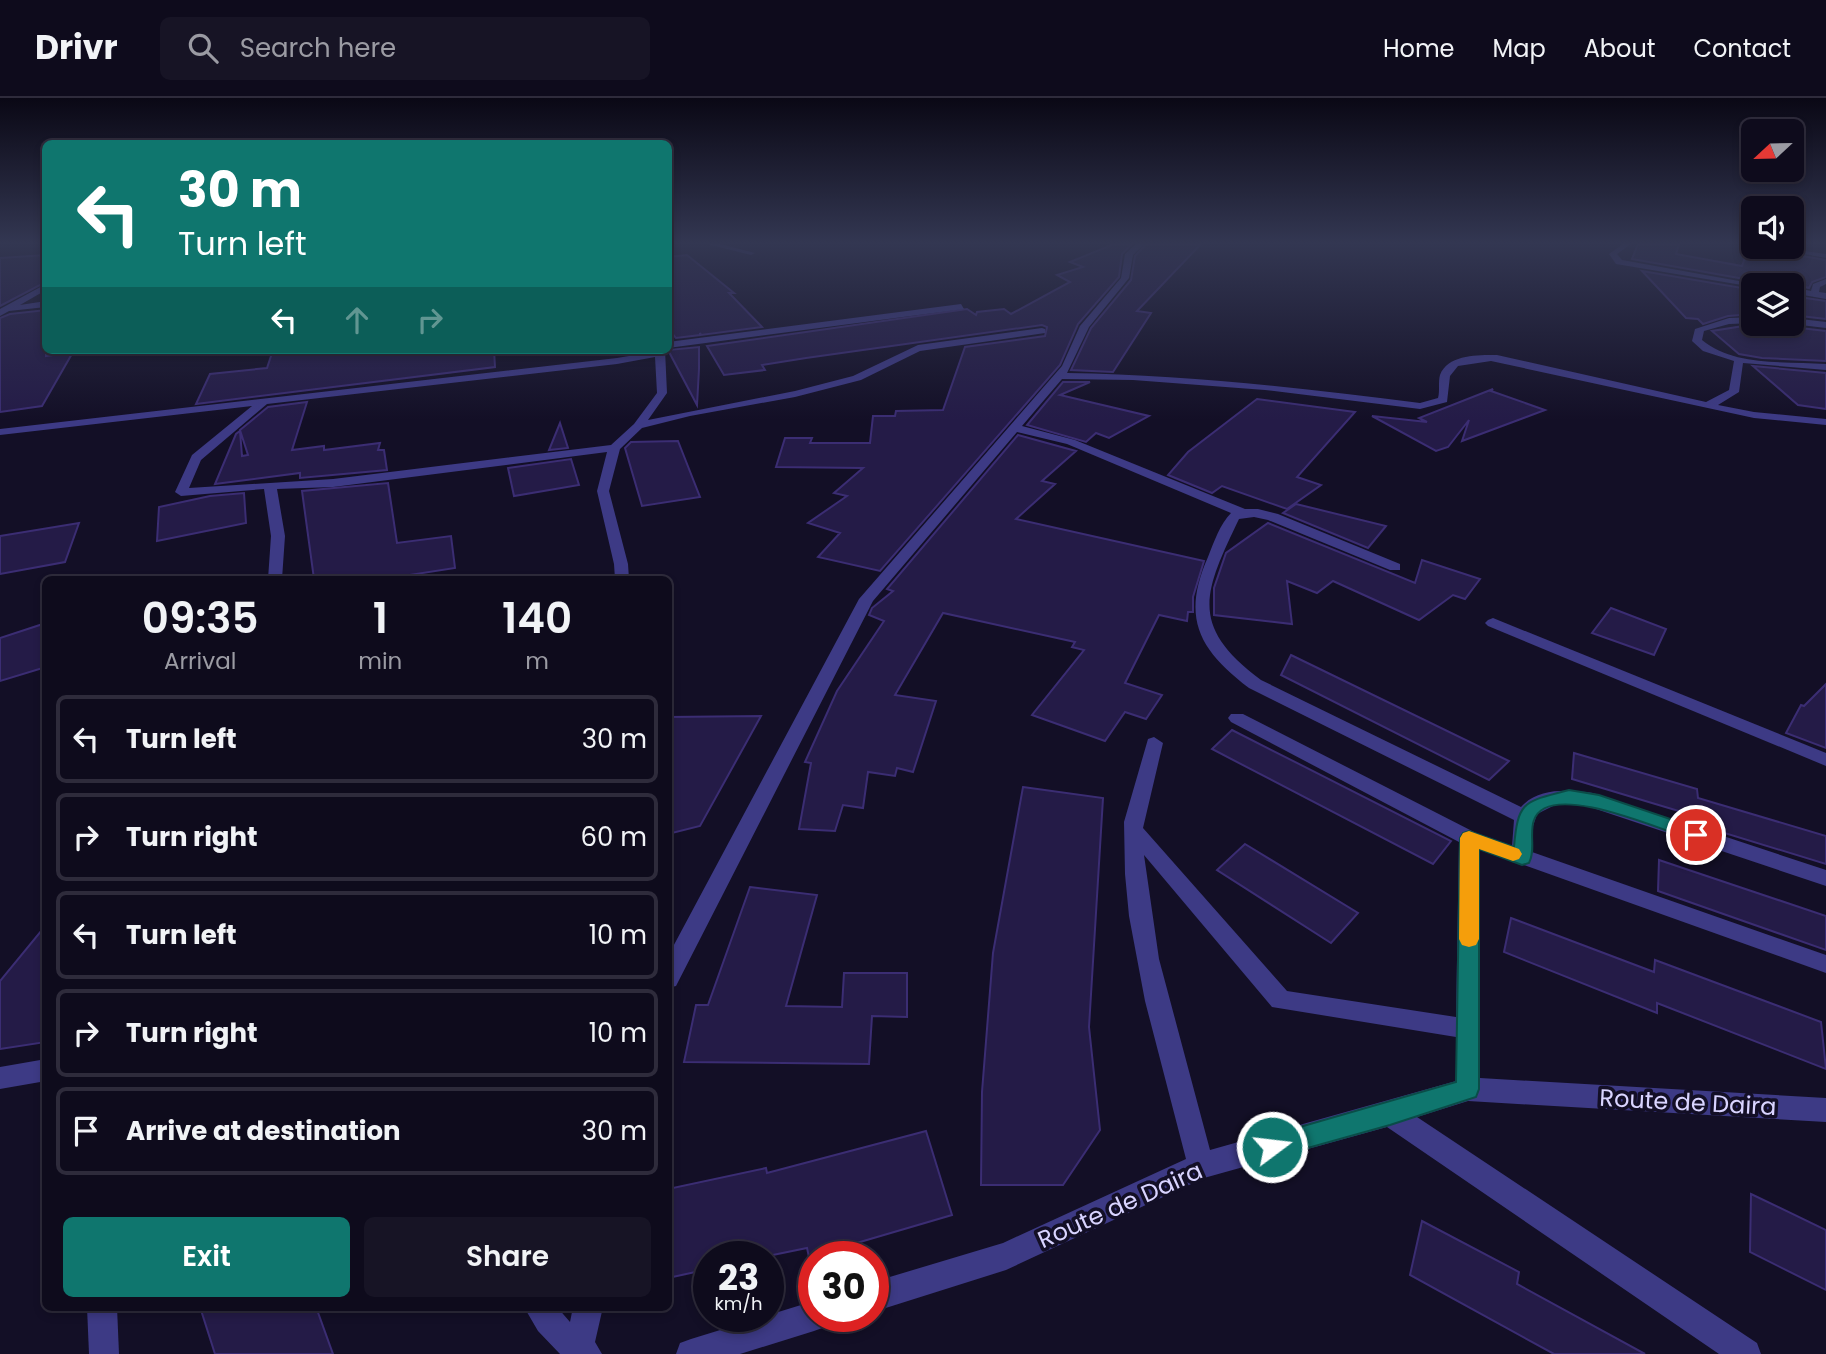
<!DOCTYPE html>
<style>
body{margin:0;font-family:Poppins,sans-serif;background:#171425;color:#f1f3f6;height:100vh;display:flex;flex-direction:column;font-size:26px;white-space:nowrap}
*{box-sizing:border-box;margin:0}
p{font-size:23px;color:#9b9ba3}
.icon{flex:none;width:38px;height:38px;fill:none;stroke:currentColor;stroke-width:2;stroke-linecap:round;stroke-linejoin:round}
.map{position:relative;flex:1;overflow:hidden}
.panel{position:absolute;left:42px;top:478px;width:630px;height:735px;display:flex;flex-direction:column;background:#0e0b1c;border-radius:10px;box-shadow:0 4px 10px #0003,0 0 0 2px #2e2b3b}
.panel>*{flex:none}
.guide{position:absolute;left:42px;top:42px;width:630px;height:214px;border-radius:10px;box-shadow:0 4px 10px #0003,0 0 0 2px #2e2b3b;background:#0f766e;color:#fff;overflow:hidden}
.needle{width:46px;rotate:248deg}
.tools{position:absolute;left:1741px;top:21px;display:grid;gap:14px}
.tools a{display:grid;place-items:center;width:63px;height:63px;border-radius:10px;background:#0e0b1c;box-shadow:0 4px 10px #0003,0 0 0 2px #2e2b3b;font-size:35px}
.speed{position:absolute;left:693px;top:1143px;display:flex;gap:14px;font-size:35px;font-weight:700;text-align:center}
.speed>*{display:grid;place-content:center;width:91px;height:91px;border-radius:50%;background:#0e0b1c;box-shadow:0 4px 10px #0003,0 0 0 2px #2e2b3b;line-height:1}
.speed small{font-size:18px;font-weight:400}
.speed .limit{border:10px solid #d22;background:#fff;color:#111}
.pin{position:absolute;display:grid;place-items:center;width:60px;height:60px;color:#fff;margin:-30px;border:4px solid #fff;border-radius:50%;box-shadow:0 2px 7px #0007}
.me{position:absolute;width:77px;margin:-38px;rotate:75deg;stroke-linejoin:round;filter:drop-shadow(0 0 5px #0008)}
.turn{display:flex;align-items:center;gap:24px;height:147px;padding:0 21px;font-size:32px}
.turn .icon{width:91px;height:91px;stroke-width:2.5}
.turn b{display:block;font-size:49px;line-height:60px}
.lanes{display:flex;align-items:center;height:66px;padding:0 21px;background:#0003;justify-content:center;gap:35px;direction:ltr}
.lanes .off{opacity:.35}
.eta{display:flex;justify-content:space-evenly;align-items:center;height:119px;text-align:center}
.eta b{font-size:42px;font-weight:600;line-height:49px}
.primary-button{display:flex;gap:14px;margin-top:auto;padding:14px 21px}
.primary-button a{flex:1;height:80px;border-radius:10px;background:#0f766e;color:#fff;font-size:28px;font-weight:600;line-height:80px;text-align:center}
.primary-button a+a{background:#171425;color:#f1f3f6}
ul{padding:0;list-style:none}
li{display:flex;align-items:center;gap:21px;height:88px;margin:0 14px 10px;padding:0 7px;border:4px solid #2e2b3b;border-radius:10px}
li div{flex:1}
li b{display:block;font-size:26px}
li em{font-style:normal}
header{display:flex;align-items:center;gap:42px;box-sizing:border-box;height:98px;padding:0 35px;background:#0e0b1c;border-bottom:2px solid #2e2b3b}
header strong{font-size:33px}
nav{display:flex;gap:38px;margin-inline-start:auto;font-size:24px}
.search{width:490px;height:63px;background:#171425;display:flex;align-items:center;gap:18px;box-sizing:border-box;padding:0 24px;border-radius:10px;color:#9b9ba3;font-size:26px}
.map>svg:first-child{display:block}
</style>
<header>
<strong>Drivr</strong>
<div class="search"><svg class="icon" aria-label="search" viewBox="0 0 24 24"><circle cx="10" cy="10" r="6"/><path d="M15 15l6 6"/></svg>Search here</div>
<nav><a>Home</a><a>Map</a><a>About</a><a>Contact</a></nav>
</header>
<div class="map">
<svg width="1826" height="1256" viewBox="0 0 1826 1256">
<rect width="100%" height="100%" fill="#130f26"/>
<g fill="#241b47" stroke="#3b2d73" stroke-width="2">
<path d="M1114,146H1132L1122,156L1119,179L1078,226L1060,267L880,473L818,459L840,435L808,425L847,398L834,395L863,370L776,369L785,340H812L810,345H870L873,318H895L896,313L943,312L965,249L1045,238L1047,229L1042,227L806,260L762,267L765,272L724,277L707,248L967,211L976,217L977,214L1004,211L1011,216L1070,184L1057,177L1083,169L1070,164Z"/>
<path d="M1146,146H1201L1137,213L1151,215L1113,274L1071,272L1091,230L1131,182L1135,158Z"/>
<path d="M1638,146H1679L1676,156L1742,168L1747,154L1753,155L1755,149H1772L1778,154L1826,162V179L1812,184L1809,190L1793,186L1763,187L1761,184L1632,161Z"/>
<path d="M46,157V184L0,208V160Z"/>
<path d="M687,157L734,195H729L762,229L701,237L700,235V237L676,240L668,231V159Z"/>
<path d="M1642,173L1754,192V216L1728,218L1703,226L1698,221L1686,220Z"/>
<path d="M1792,198L1826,203V221L1792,217Z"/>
<path d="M46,212V258L73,254L42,308L0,314V220L10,216Z"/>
<path d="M1756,226H1789L1792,229L1826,233V263L1762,260L1739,256L1712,233Z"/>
<path d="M699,249V271L697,307L668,252Z"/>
<path d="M273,252H340L339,256L373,252H494L495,269L196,306L210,276L267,270Z"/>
<path d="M1753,268L1826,275V311L1798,307Z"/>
<path d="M1063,284H1090L1060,297L1149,318L1109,340L1096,335L1086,344L1027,327Z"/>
<path d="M1493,291L1491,293L1545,312L1462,343L1469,322L1448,349L1436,353L1372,318L1427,324L1419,320Z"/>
<path d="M1257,301L1355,314L1297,379L1321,387L1287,411L1222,388L1212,395L1168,377L1188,354Z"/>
<path d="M307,304L292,352L324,348V352L380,345L378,352H384L387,372L300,380V375L215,386L236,336L240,333L242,358L248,357L240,332L268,309Z"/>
<path d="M560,325L568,350L549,352Z"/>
<path d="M1018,337L1076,353L1042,383L1055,386L1016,421L1204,463L1193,499V514H1188L1187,523L1159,517L1125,585L1162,597L1146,621L1125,614L1105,643L1032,617L1084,552L1072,549L1075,544L943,515L895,597L936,603L913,674L897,670L895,678L868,674L863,710L843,707L835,733L799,731L811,665L805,664L837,593L884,523L869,517L872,510L893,493L887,491Z"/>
<path d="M678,343L700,399L642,408L625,350L631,344Z"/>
<path d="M571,361L579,387L514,398L508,370Z"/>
<path d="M388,385L397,445L451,438L455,470L384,481H314L302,393Z"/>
<path d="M244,395L246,425L157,443L159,409L210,398Z"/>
<path d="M1296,406L1386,428L1368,450L1283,415Z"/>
<path d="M79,425L65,464L0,476V438Z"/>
<path d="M1268,425L1415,485L1422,462L1480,481L1465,501L1453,497L1419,522L1333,483L1317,495L1287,483L1292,526L1214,517V490L1226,455Z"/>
<path d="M1611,510L1666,531L1654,557L1592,535Z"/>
<path d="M46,525V569L0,583V540Z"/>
<path d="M1291,557L1509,663L1489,682L1281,577Z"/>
<path d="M1826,586V650L1786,635L1801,607L1804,608Z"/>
<path d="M761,618L700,728L668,736V619Z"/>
<path d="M1232,632L1451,743L1433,766L1212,651Z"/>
<path d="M1574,655L1697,691L1698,700L1826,738V766L1692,725V717L1572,681Z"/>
<path d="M1023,689L1103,700L1089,929L1100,1032L1063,1087H981L982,994L993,855Z"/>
<path d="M1245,746L1358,815L1331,845L1217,772Z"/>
<path d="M1659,762L1826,818V852L1658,793Z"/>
<path d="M750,789L817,797L786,908L842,909L844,875H907V919L872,918L869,966L684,964L696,907H708Z"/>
<path d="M1511,820L1654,874L1655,862L1821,924L1826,971L1657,905V915L1504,854Z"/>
<path d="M46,827V944L0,951V883Z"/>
<path d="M926,1033L952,1117L809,1159L807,1150L768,1158H709V1171L668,1180V1091L766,1070L767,1075Z"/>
<path d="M1751,1096L1826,1132V1192L1750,1154Z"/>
<path d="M1422,1123L1519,1174L1517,1186L1645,1256H1554L1410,1177Z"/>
<path d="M200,1209H316L333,1256H215Z"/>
</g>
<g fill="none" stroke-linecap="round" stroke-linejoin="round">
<g fill="#3d3a85" fill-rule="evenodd">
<path d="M707,146H720L755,155L751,157Z"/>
<path d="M1136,146H1144L1133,157L1129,180L1089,229L1067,275C1186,277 1302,290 1420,305L1438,300C1440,293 1438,284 1440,277C1448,256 1479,257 1497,257L1706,304L1729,292L1734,263L1703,253L1692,243L1695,231L1729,220L1754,219V225L1729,226L1704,233L1702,242C1734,269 1787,263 1826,266V272L1743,265L1739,294L1718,307L1754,314L1826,321V327L1754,320L1491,263L1458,268L1450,278L1447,304L1420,311L1265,292L1133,282L1062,281L1022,328L1075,342L1245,411H1258L1278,416L1400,466V472H1390L1268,422L1254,419L1239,421C1204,494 1188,528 1261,582L1521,709C1539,689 1569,692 1593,695L1826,772V788L1584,707H1555L1537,716L1533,728L1532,754L1826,857V875L1479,751L1480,980L1826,1000V1024L1468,1003L1417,1019L1757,1245L1761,1256H1719L1387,1029L1204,1080L1006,1172L873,1214V1184L1003,1145L1186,1061L1145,903L1129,818L1125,776L1124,724L1148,641L1154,639L1163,645L1143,730L1287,893L1456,919L1459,744L1231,624L1228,620L1231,616H1243L1476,735L1512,748L1514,722L1249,590C1199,552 1181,520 1208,459C1214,444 1220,426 1231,415L1067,346L1017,334L873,503L676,888L668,890V858L859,501L1062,268L1080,228L1121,180L1125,156ZM1144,757L1272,909L1456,939V983L1210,1052L1159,861Z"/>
<path d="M1623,146H1631L1617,156L1622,162L1761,187L1754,189L1616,166L1609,156Z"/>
<path d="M1774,149L1826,156V160L1778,151Z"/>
<path d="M1826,181V186L1820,189L1819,194L1826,195V201L1792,195V189L1811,193L1813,186Z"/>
<path d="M46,186V192L20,207L46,203V209L9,213L0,218V211Z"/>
<path d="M961,206L964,211L668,250V244Z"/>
<path d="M1792,220L1826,224V230L1792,226Z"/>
<path d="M1042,230L1045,231V235L920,253L861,282L795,299L690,318L642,330L620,351L609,393L628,466L629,481H615L614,466L597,393L607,354L333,389L277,391L285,438L282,481H268L271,438L264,391L181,398L175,394L192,357L252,308L0,337V331L617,260L665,252L667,295L648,322L795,293L853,278L918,247ZM655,259L657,295L634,326L611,347L333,381L189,390L201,362L267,306L617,266Z"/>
<path d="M1493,520L1826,655V668L1488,528L1485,525L1488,522Z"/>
<path d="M46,961V983L0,991V969Z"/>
<path d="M814,1203V1218H829L825,1229L814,1233L740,1256H676L680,1245L691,1241Z"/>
<path d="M87,1209H117L119,1256H89Z"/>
<path d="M524,1209H557L570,1224L573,1209H603L595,1244L602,1256H560L538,1233Z"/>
</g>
</g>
<linearGradient id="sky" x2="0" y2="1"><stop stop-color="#0a0815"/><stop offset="0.45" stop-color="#333752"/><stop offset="1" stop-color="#333752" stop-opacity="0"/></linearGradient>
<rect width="1826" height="322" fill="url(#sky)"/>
<path fill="#0f766e" stroke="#0a4d48" stroke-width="2" d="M1569,692L1599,697L1703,732L1705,737L1703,741L1696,743C1668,735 1549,680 1534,722C1529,735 1536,752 1529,765L1522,767L1479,751V991L1476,999L1390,1027L1272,1060L1264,1057L1260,1049L1264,1041L1272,1037L1456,984L1460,740L1463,735L1469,733L1514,749C1518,701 1525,704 1569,692Z"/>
<path fill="#f59e0b" d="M1469,733L1519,751L1522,756L1519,761L1513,763L1479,751V841L1476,847L1469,849L1462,847L1459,841L1460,740L1463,735Z"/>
<g text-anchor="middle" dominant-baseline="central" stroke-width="7" stroke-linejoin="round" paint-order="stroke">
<g font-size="24" fill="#d9d4ff" stroke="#130f26">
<text transform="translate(1688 1004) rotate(3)">Route de Daira</text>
<text transform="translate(1120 1107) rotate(-24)">Route de Daira</text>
</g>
</g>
</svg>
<div class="tools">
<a><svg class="needle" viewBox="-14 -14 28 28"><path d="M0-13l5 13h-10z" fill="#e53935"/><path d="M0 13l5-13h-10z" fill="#9b9ba3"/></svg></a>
<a><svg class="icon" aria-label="sound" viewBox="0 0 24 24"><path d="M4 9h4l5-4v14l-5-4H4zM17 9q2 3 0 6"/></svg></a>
<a><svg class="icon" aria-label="layers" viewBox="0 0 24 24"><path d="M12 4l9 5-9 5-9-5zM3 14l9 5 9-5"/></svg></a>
</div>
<div class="speed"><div>23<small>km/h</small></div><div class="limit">30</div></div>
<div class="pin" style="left:1696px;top:737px;background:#d93025"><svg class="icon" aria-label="arrive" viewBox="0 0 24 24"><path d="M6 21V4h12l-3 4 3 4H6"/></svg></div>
<svg class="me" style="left:1272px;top:1049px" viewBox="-20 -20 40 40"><circle r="17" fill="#0f766e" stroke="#fff" stroke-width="3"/><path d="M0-11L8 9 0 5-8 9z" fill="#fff"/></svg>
<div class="guide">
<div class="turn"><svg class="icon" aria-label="left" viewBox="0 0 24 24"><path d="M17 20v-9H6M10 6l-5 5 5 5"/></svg><div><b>30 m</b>Turn left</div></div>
<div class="lanes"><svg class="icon" aria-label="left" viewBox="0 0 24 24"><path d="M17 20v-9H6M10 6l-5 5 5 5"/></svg><svg class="icon off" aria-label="ahead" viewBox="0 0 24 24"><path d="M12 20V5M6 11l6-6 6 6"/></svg><svg class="icon off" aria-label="right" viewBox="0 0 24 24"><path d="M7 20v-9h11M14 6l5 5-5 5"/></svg></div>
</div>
<section class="panel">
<div class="eta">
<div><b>09:35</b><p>Arrival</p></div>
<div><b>1</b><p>min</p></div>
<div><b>140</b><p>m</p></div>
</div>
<ul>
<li><svg class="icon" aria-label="left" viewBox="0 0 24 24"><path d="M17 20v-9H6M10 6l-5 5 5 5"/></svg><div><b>Turn left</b></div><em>30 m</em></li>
<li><svg class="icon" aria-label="right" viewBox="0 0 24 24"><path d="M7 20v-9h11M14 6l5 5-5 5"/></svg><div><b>Turn right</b></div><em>60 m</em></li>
<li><svg class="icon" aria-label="left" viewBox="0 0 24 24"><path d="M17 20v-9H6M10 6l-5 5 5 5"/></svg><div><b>Turn left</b></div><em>10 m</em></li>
<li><svg class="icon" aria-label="right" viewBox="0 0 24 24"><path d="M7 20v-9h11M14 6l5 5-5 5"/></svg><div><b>Turn right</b></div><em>10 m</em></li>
<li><svg class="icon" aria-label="arrive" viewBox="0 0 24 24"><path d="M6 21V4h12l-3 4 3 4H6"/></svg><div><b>Arrive at destination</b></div><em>30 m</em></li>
</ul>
<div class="primary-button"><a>Exit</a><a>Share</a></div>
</section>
</div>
